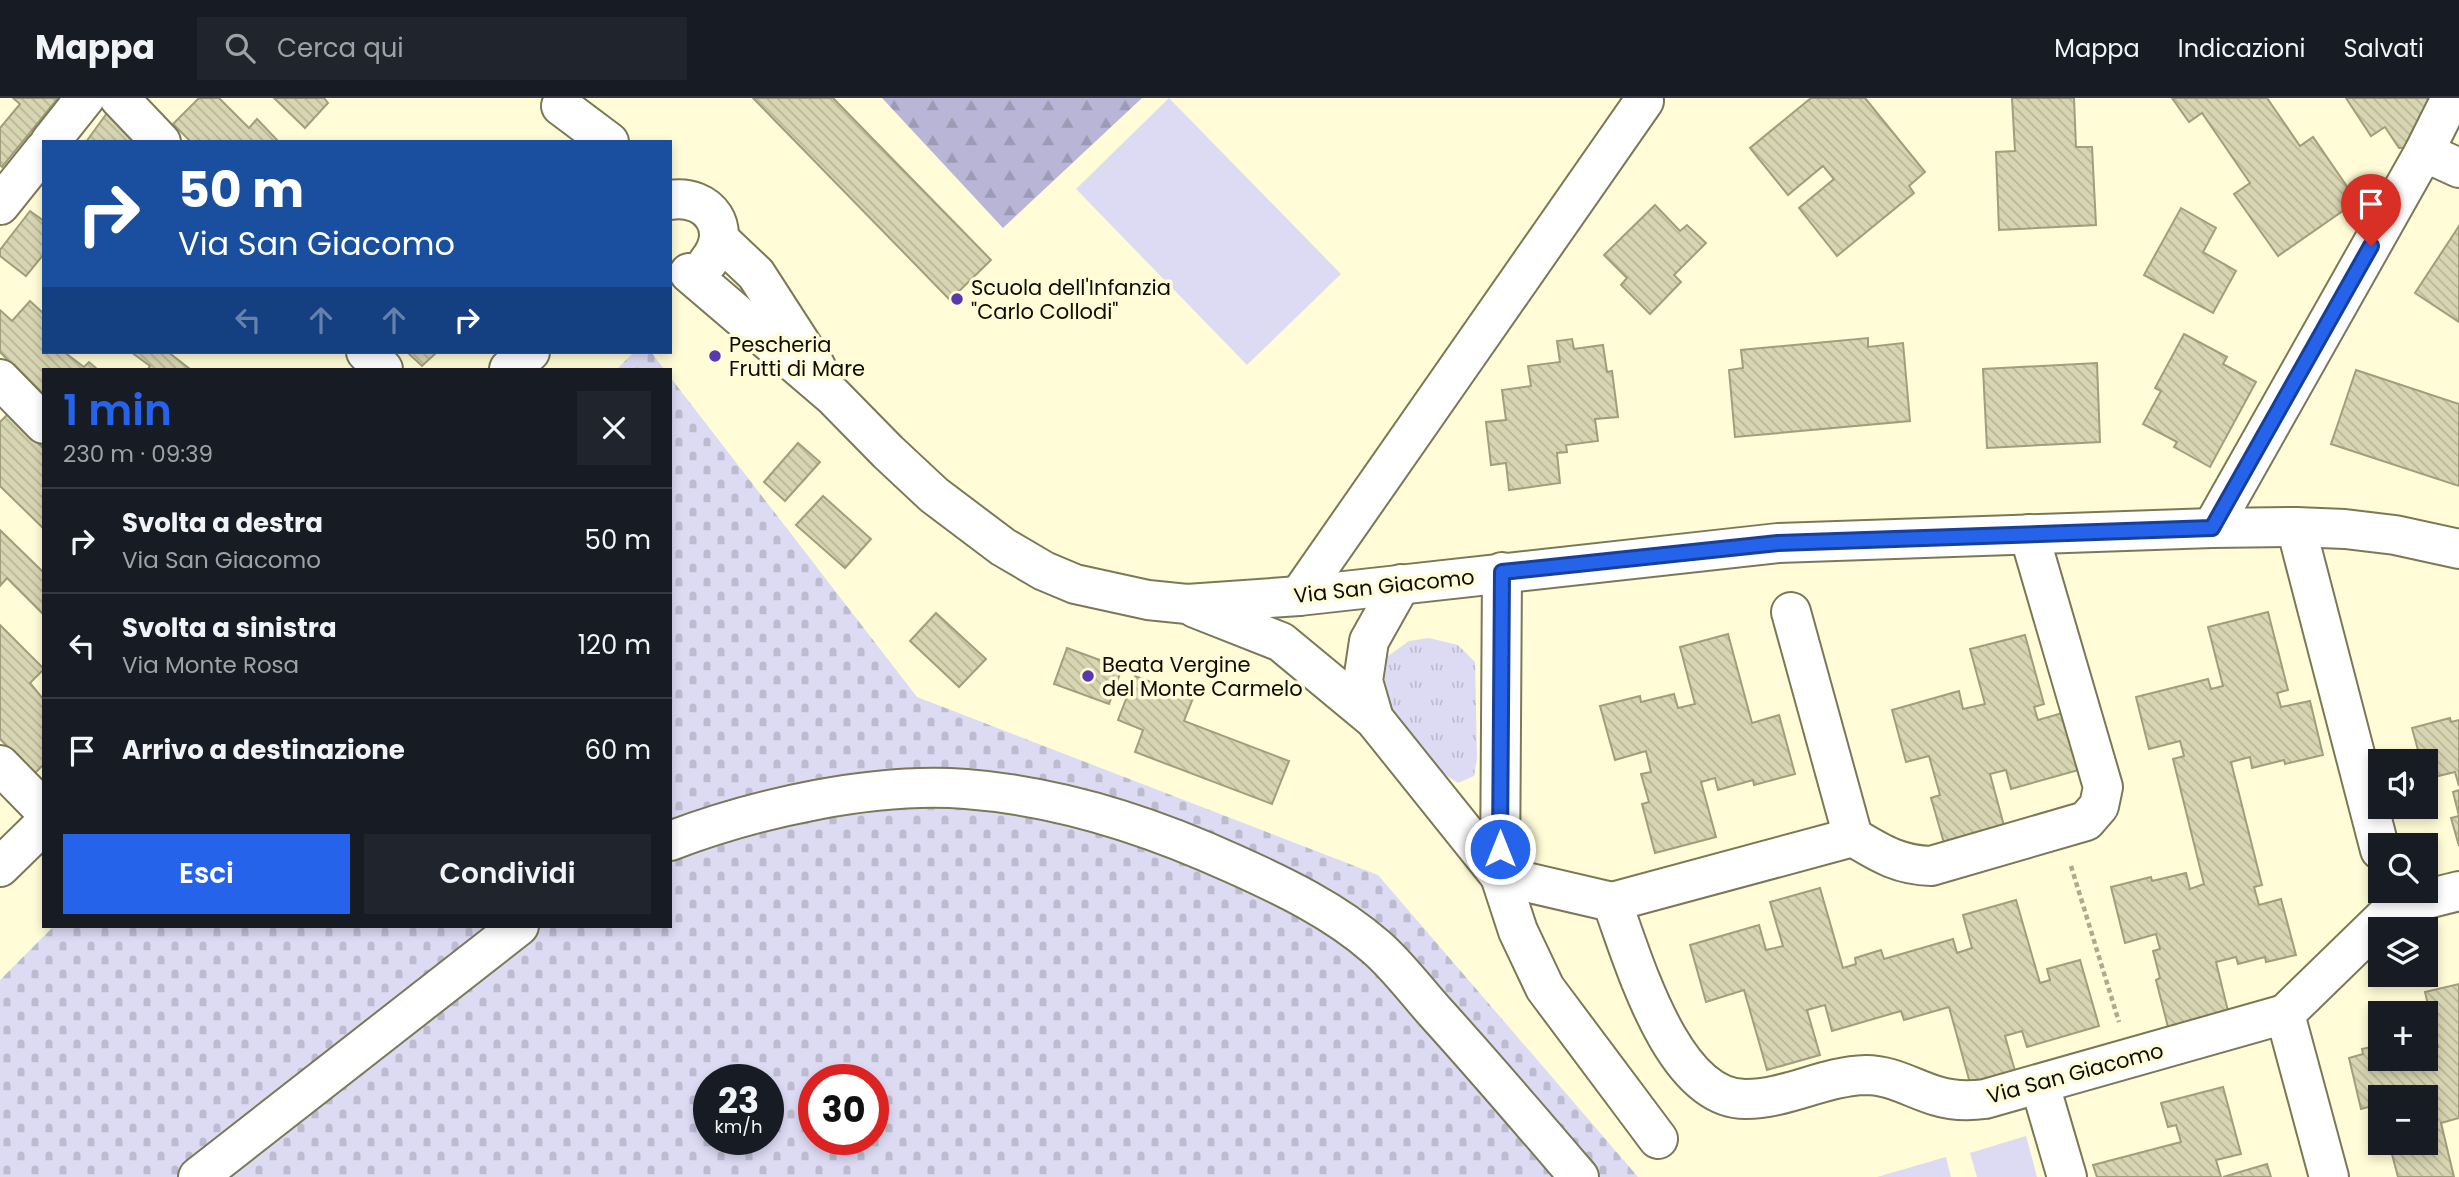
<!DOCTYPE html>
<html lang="it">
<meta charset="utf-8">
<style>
body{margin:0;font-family:Poppins,sans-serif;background:#20242c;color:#f1f3f6;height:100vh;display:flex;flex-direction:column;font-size:26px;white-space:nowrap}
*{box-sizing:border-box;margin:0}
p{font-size:23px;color:#9ea1a6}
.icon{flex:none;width:38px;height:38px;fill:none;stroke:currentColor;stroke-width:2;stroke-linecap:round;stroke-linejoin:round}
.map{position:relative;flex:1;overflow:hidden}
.panel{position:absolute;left:42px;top:270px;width:630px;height:560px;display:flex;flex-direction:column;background:#171b24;border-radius:0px;box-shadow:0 4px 10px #0003}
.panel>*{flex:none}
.guide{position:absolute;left:42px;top:42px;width:630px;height:214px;border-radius:0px;box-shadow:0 4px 10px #0003;background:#1a4fa0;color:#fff;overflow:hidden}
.controls{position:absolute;left:2368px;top:651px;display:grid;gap:14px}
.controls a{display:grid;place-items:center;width:70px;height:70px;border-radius:0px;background:#171b24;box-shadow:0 4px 10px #0003;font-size:35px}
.speed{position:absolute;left:693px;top:966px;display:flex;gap:14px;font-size:35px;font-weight:700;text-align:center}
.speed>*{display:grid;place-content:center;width:91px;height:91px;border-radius:50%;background:#171b24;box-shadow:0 4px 10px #0003;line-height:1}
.speed small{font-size:18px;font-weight:400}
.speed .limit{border:10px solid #d22;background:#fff;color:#111}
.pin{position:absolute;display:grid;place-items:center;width:60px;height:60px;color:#fff;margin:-72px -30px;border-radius:50% 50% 50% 0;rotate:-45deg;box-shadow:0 0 7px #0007}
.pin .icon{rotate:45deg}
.me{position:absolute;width:77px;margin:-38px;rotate:0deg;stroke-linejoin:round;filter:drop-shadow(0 0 5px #0008)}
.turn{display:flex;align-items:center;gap:24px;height:147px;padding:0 21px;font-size:32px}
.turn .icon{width:91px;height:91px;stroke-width:2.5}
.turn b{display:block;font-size:49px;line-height:60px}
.lanes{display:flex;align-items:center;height:66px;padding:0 21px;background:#0003;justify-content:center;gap:35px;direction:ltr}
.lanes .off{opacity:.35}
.round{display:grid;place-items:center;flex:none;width:74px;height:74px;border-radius:0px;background:#20242c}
.headline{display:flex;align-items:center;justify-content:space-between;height:119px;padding:0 21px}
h1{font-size:42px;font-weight:600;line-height:52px;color:#2563eb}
.cta{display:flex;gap:14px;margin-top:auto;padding:14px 21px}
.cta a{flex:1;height:80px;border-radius:0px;background:#2563eb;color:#fff;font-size:28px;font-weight:600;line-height:80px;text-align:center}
.cta a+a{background:#20242c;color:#f1f3f6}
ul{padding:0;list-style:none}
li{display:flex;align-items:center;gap:21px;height:105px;padding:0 21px;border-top:2px solid #363941}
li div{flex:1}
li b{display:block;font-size:26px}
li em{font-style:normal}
header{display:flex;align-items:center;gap:42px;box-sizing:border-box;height:98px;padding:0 35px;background:#171b24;border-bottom:2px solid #363941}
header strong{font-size:33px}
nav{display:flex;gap:38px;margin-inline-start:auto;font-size:24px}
.search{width:490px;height:63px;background:#20242c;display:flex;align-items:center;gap:18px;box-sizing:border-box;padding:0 24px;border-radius:0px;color:#9ea1a6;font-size:26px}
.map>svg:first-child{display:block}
</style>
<header>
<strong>Mappa</strong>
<div class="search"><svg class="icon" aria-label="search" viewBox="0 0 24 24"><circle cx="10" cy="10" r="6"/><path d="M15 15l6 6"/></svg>Cerca qui</div>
<nav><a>Mappa</a><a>Indicazioni</a><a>Salvati</a></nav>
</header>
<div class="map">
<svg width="2459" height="1079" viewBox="0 0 2459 1079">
<defs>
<pattern id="grass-tufts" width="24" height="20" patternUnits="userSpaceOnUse" patternTransform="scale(1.75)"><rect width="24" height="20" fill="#dddbf4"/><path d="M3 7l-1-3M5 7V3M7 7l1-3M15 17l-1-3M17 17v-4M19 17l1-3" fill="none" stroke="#bcbbd0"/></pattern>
<pattern id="forest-firs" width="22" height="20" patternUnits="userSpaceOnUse" patternTransform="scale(1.75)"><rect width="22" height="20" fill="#b8b5d6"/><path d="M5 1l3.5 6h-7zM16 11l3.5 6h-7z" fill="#9d9ab6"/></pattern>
<pattern id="cemetery-stones" width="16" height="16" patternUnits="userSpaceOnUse" patternTransform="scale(1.75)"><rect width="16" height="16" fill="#dddbf4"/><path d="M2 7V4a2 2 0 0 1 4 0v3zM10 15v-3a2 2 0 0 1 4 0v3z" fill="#bcbbd0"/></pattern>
<pattern id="building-back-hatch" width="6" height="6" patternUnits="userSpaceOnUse" patternTransform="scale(1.75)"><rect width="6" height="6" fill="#d8d5b2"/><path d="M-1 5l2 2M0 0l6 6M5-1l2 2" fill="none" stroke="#b8b697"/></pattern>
</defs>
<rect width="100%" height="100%" fill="#fffcd7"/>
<path fill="url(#grass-tufts)" d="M1429,540L1458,547L1475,564L1477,660L1474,678L1458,685L1444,676L1390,613L1384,586L1388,558L1409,543Z"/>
<path fill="url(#forest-firs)" d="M882,0H1142L1003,130Z"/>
<g fill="url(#cemetery-stones)" fill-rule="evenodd">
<path d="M634,254H651L664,271H617Z"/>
<path d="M670,279L917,599L1378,777L1638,1079H0V882L54,828H670ZM709,982H768V1041H709ZM814,982H873V1041H814Z"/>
</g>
<g fill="#dddbf4">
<path d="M1169,0L1341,176L1247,267L1076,91Z"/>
<path d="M2026,1038L2037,1079H1977L1970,1055Z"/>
<path d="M1946,1059L1951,1079H1877Z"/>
</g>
<g fill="url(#building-back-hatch)" stroke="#a19e7d" stroke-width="2">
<path d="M13,0H58L2,69L0,67V30L20,6Z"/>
<path d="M199,0H219L249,30L257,21L279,44H191L173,26Z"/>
<path d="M274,0H324L328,5L305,30Z"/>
<path d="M753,0H833L991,162L950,202Z"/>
<path d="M1811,0H1865L1925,74L1909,88L1914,95L1837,158L1799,110L1834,81L1823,68L1788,97L1750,50Z"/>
<path d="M2012,0H2074L2076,49H2092L2096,127L1999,132L1996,54L2015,53Z"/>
<path d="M2172,0H2267L2300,48L2313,39L2357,103L2278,158L2234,96L2250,85L2202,15L2189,24Z"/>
<path d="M2346,0H2445L2418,50H2399L2385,29L2371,38Z"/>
<path d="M107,15L134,44H86Z"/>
<path d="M1655,107L1680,133L1687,127L1706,145L1674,177L1681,184L1650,216L1621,187L1627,180L1604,157Z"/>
<path d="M2181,110L2216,130L2203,154L2236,173L2213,215L2144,177Z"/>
<path d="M30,113L44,123V156L26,178L0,158V152Z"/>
<path d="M2459,128V224L2415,195Z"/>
<path d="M30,203L44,216V254H64L84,269L89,264L97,271H44V299L0,254V212L12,223Z"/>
<path d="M2184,236L2227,259L2223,266L2256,284L2210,369L2174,349L2177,344L2143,326L2161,293L2155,290Z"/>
<path d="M1868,240V249L1903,245L1910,323L1735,339L1729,272L1743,270L1741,252Z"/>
<path d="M1572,241L1574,251L1603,247L1607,274L1612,273L1618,319L1595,321L1598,343L1566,347L1567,354L1557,355L1560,385L1509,392L1506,365L1491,367L1486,324L1506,322L1502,292L1531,288L1528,268L1560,264L1557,243Z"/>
<path d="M131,254H168L190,271H148L150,268Z"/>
<path d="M407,254H437L422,268Z"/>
<path d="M2097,265L2100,344L1987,350L1983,271Z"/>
<path d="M2356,272L2459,306V388L2331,346Z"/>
<path d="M8,316L44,351V431L0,388V324Z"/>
<path d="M798,345L820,364L785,403L764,384Z"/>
<path d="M823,398L871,441L845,470L796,427Z"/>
<path d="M0,432L44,475V517L7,480L0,488Z"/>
<path d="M2268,514L2288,592L2277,595L2281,609L2310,603L2323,657L2285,666L2284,662L2252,670L2250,659L2231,664L2262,787L2254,789L2259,807L2281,801L2296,857L2266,864L2265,859L2238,866L2236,859L2216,864L2230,921L2170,937L2156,882L2160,880L2153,853L2160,851L2156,836L2125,845L2111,789L2151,779L2152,783L2186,775L2190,791L2204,786L2173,661L2184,658L2180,643L2149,651L2136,599L2208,581L2211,591L2223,588L2208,529Z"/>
<path d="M936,515L986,561L959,589L910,543Z"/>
<path d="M0,527L44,571L30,585L44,602V666L34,676L0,641Z"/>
<path d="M1728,536L1752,625L1779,617L1795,676L1754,687L1753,682L1718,692L1715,680L1701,684L1716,739L1655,755L1642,706L1649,704L1641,676L1651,674L1646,653L1615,662L1600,608L1640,598L1641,604L1674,596L1678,610L1695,606L1680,549Z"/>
<path d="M2025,537L2044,606L2034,609L2038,622L2066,614L2082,671L2011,691L2006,672L1990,676L2006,735L1946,752L1931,700L1940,697L1929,658L1906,664L1892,612L1959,593L1963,611L1985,606L1970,551Z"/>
<path d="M1067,550L1122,570L1109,606L1054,586Z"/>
<path d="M1135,578L1193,600L1184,623L1289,663L1272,706L1135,654L1143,632L1118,622Z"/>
<path d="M2450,620L2451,624L2459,622V688L2455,674L2426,681V663H2421L2412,630Z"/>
<path d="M2459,692V748L2451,720L2459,718L2453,694Z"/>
<path d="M1820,790L1843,870L1856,866L1855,860L1881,852L1884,861L1953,841L1957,855L1972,850L1963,817L2016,802L2040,885L2050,882L2047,871L2080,862L2099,928L2027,949L2022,933L2005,938L2015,973L1970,985L1949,909L1904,922L1901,913L1832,933L1825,907L1807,912L1820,957L1767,972L1744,892L1706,904L1690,847L1759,827L1766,852L1783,848L1770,804Z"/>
<path d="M2459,886V1020L2441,1025L2454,1079H2398L2389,1045H2426V999H2380V1008V1006L2361,1011L2349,960L2363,956L2362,951L2380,947V961H2426V950V953L2438,949L2425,894Z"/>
<path d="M2223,989L2241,1056L2216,1062L2221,1079H2097L2093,1067L2181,1044L2176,1027L2168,1029L2161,1005Z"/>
<path d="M2267,1066L2271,1079H2223Z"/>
</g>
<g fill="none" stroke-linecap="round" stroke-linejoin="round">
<g stroke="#7b7858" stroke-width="42">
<g id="minor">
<path d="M119,0L161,44"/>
<path d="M561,8L609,44"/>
<path d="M50,44L85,0"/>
<path d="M2424,54L2459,70"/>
<path d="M670,102C710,96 734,132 708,164"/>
<path d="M0,107L44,52"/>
<path d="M719,141L756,176L816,269"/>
<path d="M689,175L833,298L888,354L934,397L1003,449L1044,473L1075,486L1148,502L1187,506L1299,498L1778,445L2212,430L2296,429L2345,431L2395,437L2459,451"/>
<path d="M366,254L383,271"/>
<path d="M509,271L530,254"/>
<path d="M0,281L44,326"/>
<path d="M2296,429L2380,752"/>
<path d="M2212,430L2424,54L2451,0"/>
<path d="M1502,474L1500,778L1518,833L1545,890L1658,1041"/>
<path d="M1299,498L1644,3"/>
<path d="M1195,510L1281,544L1374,621L1500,778"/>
<path d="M1791,514L1853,739"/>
<path d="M1374,621L1363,583L1369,543L1401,486"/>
<path d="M0,667L44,712"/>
<path d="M670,743C757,710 873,684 966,691C1059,698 1149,727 1234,766C1283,788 1335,813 1376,849C1398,868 1416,893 1436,915C1485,969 1532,1024 1579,1079"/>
<path d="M0,769L44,726"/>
<path d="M1500,778L1612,804C1633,860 1672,1002 1746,1001C1787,1001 1824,978 1866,977C1892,977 1913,991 1937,998C1953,1003 1969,1003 1985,1001L2285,916"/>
<path d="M1612,804L1853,739C1880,755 1898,767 1931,768L2086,723L2099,708L2103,689L2029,436"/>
<path d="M2395,809L2459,793"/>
<path d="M2040,987L2067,1079"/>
<path d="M198,1079L519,828"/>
<path d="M2329,1079L2285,916L2395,809L2391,793"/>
</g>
</g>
<path stroke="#adab8f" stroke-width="4.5" stroke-dasharray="5 3.5" stroke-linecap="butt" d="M2071,768L2119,924"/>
<use href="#minor" stroke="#fff" stroke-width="38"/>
</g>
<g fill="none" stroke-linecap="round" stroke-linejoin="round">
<g stroke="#184099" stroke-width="18">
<path id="route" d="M1500,751L1502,474L1778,445L2212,430L2371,148"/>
</g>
<use href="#route" stroke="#2563eb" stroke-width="12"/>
</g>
<g fill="#5938b0" stroke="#fffcd7" stroke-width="2.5">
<circle cx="957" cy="201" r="7"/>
<circle cx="715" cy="258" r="7"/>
<circle cx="1088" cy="578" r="7"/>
</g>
<g text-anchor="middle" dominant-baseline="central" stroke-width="7" stroke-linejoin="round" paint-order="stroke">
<g font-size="21" fill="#0e0d03" stroke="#fffcd7" text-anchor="start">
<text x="971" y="189">Scuola dell'Infanzia<tspan x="971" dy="24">"Carlo Collodi"</tspan></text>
<text x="729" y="246">Pescheria<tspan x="729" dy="24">Frutti di Mare</tspan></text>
<text x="1102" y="566">Beata Vergine<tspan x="1102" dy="24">del Monte Carmelo</tspan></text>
</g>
<g font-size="21" fill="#0e0d03" stroke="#fffcd7">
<text transform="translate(1384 488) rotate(-6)">Via San Giacomo</text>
<text transform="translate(2075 975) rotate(-15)">Via San Giacomo</text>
</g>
</g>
</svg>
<div class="controls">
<a><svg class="icon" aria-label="sound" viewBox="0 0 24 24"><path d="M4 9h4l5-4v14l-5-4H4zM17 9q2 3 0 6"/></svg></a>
<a><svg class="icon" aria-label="search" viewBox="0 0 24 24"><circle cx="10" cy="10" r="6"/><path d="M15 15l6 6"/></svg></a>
<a><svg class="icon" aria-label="layers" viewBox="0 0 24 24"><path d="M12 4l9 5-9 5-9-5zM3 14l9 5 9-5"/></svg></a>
<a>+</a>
<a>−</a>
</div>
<div class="speed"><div>23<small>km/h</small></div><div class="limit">30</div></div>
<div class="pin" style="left:2371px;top:148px;background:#d93025"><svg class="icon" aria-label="arrive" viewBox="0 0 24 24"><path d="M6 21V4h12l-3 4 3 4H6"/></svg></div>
<svg class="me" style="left:1500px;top:751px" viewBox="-20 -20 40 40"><circle r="17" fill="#2563eb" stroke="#fff" stroke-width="3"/><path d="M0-11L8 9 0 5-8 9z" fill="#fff"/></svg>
<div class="guide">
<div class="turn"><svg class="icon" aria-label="right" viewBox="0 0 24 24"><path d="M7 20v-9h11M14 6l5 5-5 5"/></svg><div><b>50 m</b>Via San Giacomo</div></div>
<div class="lanes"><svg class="icon off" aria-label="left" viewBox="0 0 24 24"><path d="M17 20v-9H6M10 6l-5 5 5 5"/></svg><svg class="icon off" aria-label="ahead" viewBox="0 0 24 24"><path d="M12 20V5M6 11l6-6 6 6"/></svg><svg class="icon off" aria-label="ahead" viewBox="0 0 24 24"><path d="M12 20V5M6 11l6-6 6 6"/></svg><svg class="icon" aria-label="right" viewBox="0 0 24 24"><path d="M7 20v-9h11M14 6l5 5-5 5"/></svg></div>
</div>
<section class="panel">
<div class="headline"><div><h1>1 min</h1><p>230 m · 09:39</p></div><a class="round"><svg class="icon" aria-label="close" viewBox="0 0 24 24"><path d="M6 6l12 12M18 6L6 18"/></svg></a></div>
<ul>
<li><svg class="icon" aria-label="right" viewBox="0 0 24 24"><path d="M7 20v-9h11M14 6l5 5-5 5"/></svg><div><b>Svolta a destra</b><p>Via San Giacomo</p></div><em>50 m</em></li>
<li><svg class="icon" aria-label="left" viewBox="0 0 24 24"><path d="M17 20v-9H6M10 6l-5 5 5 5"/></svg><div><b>Svolta a sinistra</b><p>Via Monte Rosa</p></div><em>120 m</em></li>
<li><svg class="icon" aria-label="arrive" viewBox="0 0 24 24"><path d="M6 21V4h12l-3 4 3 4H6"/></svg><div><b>Arrivo a destinazione</b></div><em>60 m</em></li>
</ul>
<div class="cta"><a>Esci</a><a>Condividi</a></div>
</section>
</div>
